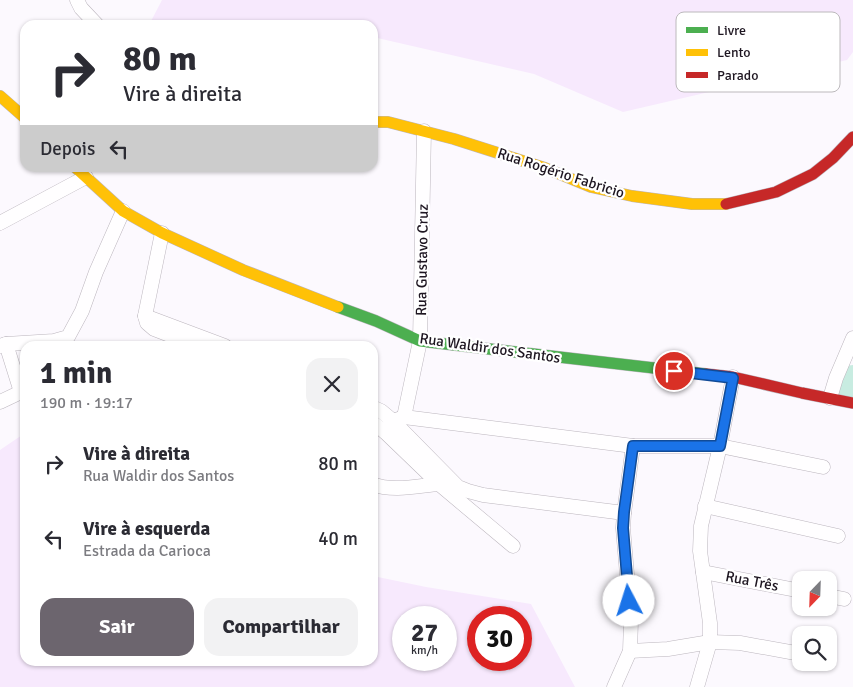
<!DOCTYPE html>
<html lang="pt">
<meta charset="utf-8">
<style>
body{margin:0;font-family:Signika,sans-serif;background:#f2f2f3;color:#2b2b33;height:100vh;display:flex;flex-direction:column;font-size:19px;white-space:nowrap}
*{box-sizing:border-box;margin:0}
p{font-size:16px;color:#7c7c81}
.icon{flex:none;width:28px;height:28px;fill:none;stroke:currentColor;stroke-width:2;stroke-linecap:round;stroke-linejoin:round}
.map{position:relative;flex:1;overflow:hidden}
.sheet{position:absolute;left:20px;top:341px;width:358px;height:325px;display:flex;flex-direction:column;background:#fff;border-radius:15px;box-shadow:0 1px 4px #0004}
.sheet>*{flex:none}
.hud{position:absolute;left:20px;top:20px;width:358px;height:152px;border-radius:15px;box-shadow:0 1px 4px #0004;background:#fff;color:#2b2b33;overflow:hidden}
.needle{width:32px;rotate:203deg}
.tools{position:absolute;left:792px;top:571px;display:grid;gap:10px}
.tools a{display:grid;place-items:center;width:45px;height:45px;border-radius:10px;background:#fff;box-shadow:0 1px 4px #0004;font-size:25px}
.speed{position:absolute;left:392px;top:606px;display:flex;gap:10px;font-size:25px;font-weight:700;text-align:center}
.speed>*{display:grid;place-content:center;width:65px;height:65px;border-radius:50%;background:#fff;box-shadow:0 1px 4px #0004;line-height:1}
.speed small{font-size:12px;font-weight:400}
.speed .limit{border:8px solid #d22;background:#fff;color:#111}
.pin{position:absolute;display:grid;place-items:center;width:42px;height:42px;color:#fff;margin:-21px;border:2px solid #fff;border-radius:50%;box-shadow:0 1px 5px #0007}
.me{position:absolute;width:55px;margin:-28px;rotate:355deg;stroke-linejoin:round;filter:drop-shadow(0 0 4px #0008)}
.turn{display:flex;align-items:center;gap:18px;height:105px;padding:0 20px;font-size:22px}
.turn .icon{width:65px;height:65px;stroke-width:2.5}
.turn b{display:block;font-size:35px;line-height:42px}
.then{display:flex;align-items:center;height:48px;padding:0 20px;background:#0003;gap:10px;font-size:19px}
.round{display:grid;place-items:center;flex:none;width:52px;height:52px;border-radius:15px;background:#f2f2f3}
.summary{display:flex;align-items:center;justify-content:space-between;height:85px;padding:0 20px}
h1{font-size:30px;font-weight:800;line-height:38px}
.button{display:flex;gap:10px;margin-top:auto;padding:10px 20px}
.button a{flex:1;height:58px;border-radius:15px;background:#6c656e;color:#fff;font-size:20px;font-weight:800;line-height:58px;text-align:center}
.button a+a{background:#f2f2f3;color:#2b2b33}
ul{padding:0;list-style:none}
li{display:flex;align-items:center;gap:15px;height:75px;padding:0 20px}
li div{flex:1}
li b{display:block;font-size:19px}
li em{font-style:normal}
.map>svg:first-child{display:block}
</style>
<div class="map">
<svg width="853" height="687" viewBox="0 0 853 687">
<rect width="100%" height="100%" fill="#fcf9fe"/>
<g fill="#f7e9fd" fill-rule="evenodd">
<path d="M162,0H853V52L847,60L623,112L534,74L373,37L372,25H327L310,20L149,25Z"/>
<path d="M25,433V661H372L373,576L426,587L531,604L575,687H0V450ZM404,618H446V660H404ZM479,618H521V660H479Z"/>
</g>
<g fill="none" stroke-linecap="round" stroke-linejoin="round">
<path stroke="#c8ece1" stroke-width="24" d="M848,387L853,377"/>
<g stroke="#bcb6be" stroke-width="15">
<g id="street">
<path d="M77,0L81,8L97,25"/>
<path d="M0,223L86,177"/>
<path d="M162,233L145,316L147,323L154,329L198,346"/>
<path d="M145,316L225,346"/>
<path d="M6,344L21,392"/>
<path d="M0,346L6,344L54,341L68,337L82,311L96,272L123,211"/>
<path d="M830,398L836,378L853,338"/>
<path d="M0,402L21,392L25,393"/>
<path d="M372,407L381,411L393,421L404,417L633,446H720L823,467"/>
<path d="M404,417L420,341L424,131"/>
<path d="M372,422L385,432L439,484L513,546"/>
<path d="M385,432L393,421L458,487L468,491L483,495L624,513"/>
<path d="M372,484C393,492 417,486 439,484"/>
<path d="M705,506L838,536"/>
<path d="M703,572L801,591"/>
<path d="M829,596L844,599"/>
<path d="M630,651L668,649L710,642L740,643L801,654"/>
<path d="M614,687L630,651L631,621L623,528L624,513L633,446"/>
<path d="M697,687L710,642V623L700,551L701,526L720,446L733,377"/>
</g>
</g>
<g stroke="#bcb6be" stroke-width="12">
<path id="fast" d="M338,307L376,321L420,341L706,374"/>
</g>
<g stroke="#bcb6be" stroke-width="12">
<g id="slow">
<path d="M0,96L25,118"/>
<path d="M372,122H388L454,139L545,168L591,187L632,196L692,204H726"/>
<path d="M76,168L123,211L162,233L243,270L338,307"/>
</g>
</g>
<g stroke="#bcb6be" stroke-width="12">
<g id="jam">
<path d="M726,204L776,192L813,174L833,158L853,137"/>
<path d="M706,374L733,377L802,393L853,403"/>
</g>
</g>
<use href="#street" stroke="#fffeff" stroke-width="14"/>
<use href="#fast" stroke="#4caf50" stroke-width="11"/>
<use href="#slow" stroke="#ffc107" stroke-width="11"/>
<use href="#jam" stroke="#c62828" stroke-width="11"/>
</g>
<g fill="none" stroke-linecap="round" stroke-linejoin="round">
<g stroke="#114b97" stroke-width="12">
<path id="route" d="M629,601L623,528L624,512L633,446H720L733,378L674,371"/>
</g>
<use href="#route" stroke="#1a73e8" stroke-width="9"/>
</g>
<g text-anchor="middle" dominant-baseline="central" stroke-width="4.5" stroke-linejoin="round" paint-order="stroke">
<g font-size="15" fill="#1e1621" stroke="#fff">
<text transform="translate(561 173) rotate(18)">Rua Rogério Fabricio</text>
<text transform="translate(422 260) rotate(-89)">Rua Gustavo Cruz</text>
<text transform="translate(490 348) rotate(8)">Rua Waldir dos Santos</text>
<text transform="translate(752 581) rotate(11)">Rua Três</text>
</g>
</g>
<rect x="676" y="12" width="164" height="80" rx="8" fill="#fff" stroke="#bcb9bc" stroke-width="1"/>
<rect x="686" y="27" width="22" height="6" fill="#4caf50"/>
<rect x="686" y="49" width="22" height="7" fill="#ffc107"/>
<rect x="686" y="72" width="22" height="6" fill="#c62828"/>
<g font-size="14" fill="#1e1621">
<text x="717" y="35">Livre</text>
<text x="717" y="57">Lento</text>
<text x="717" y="80">Parado</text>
</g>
</svg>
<div class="tools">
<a><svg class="needle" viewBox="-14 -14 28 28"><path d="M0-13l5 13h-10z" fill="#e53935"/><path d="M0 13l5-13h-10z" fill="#7c7c81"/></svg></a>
<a><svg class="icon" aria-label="search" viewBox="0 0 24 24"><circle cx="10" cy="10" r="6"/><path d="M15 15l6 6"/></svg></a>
</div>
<div class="speed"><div>27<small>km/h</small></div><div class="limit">30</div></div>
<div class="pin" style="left:674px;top:371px;background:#d93025"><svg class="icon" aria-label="arrive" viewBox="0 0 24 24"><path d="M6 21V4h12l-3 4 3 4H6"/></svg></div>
<svg class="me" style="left:629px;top:601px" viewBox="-20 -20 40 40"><circle r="19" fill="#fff"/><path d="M0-13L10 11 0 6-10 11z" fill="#1a73e8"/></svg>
<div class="hud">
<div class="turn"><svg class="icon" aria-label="right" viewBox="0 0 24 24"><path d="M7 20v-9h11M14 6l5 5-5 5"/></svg><div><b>80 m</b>Vire à direita</div></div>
<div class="then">Depois<svg class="icon" aria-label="left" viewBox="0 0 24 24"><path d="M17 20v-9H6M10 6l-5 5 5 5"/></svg></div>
</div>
<section class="sheet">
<div class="summary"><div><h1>1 min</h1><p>190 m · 19:17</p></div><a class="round"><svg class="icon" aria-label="close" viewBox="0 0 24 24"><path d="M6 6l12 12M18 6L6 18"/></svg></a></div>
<ul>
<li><svg class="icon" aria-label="right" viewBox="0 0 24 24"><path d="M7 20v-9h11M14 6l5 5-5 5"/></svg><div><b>Vire à direita</b><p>Rua Waldir dos Santos</p></div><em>80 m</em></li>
<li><svg class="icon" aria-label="left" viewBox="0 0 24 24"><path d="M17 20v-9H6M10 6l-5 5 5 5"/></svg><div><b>Vire à esquerda</b><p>Estrada da Carioca</p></div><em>40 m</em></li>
</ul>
<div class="button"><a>Sair</a><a>Compartilhar</a></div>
</section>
</div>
